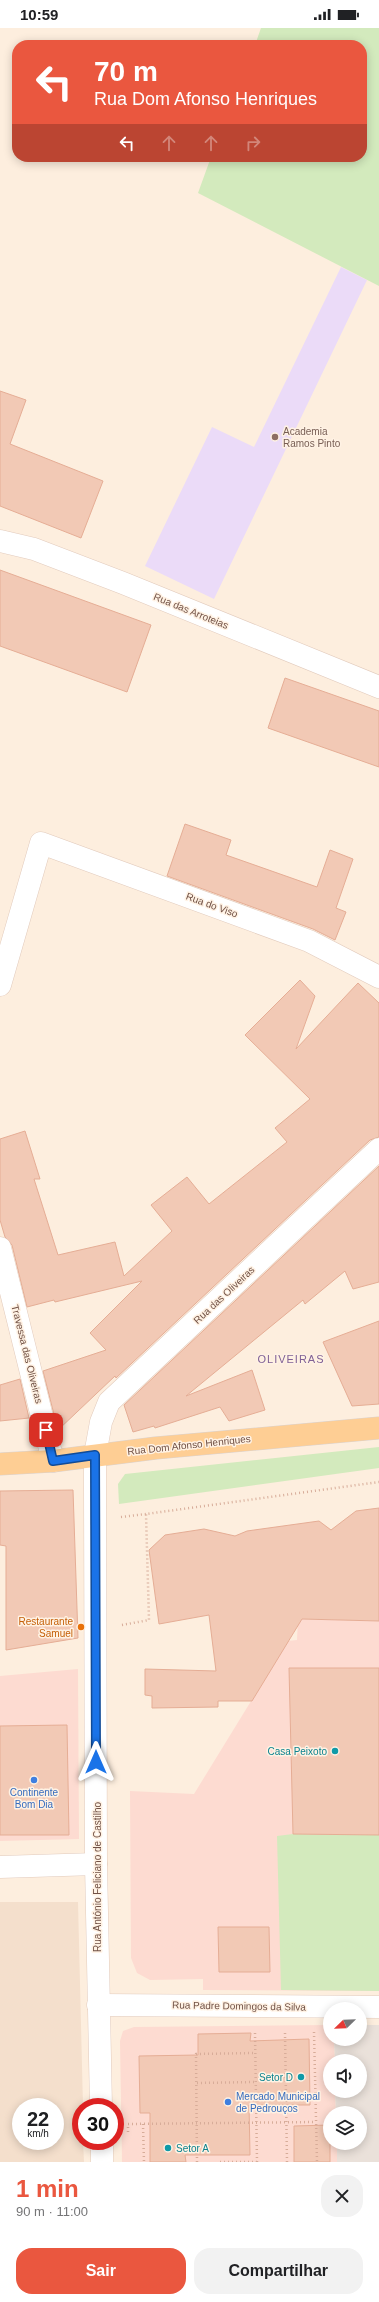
<!DOCTYPE html>
<html lang="pt">
<meta charset="utf-8">
<style>
body{margin:0;font-family:Arial,sans-serif;background:#f2f2f2;color:#202124;height:100vh;display:flex;flex-direction:column;font-size:15px;white-space:nowrap}
*{box-sizing:border-box;margin:0}
p{font-size:13px;color:#757577}
.icon{flex:none;width:22px;height:22px;fill:none;stroke:currentColor;stroke-width:2;stroke-linecap:round;stroke-linejoin:round}
.map{position:relative;height:2134px;overflow:hidden}
.sheet{display:flex;flex-direction:column;background:#fff;flex:1}
.sheet>*{flex:none}
.top-card{position:absolute;left:12px;top:12px;width:355px;height:122px;border-radius:16px;box-shadow:0 2px 10px #0003;background:#ea573f;color:#fff;overflow:hidden}
.needle{width:26px;rotate:247deg}
.controls{position:absolute;left:323px;top:1974px;display:grid;gap:8px}
.controls a{display:grid;place-items:center;width:44px;height:44px;border-radius:50%;background:#fff;box-shadow:0 2px 10px #0003;font-size:20px}
.speed{position:absolute;left:12px;top:2070px;display:flex;gap:8px;font-size:20px;font-weight:700;text-align:center}
.speed>*{display:grid;place-content:center;width:52px;height:52px;border-radius:50%;background:#fff;box-shadow:0 2px 10px #0003;line-height:1}
.speed small{font-size:10px;font-weight:400}
.speed .limit{border:6px solid #d22;background:#fff;color:#111}
.pin{position:absolute;display:grid;place-items:center;width:34px;height:34px;color:#fff;margin:-17px;border-radius:8px;box-shadow:0 2px 6px #0006}
.me{position:absolute;width:44px;margin:-22px;rotate:0deg;stroke-linejoin:round;filter:drop-shadow(0 0 3px #0008)}
.turn{display:flex;align-items:center;gap:14px;height:84px;padding:0 16px;font-size:18px}
.turn .icon{width:52px;height:52px;stroke-width:2.5}
.turn b{display:block;font-size:28px;line-height:34px}
.lanes{display:flex;align-items:center;height:38px;padding:0 16px;background:#0003;justify-content:center;gap:20px;direction:ltr}
.lanes .off{opacity:.35}
.round{display:grid;place-items:center;flex:none;width:42px;height:42px;border-radius:16px;background:#f2f2f2}
.headline{display:flex;align-items:center;justify-content:space-between;height:68px;padding:0 16px}
h1{font-size:24px;font-weight:700;line-height:30px;color:#ea573f}
.primary-button{display:flex;gap:8px;margin-top:auto;padding:8px 16px}
.primary-button a{flex:1;height:46px;border-radius:16px;background:#ea573f;color:#fff;font-size:16px;font-weight:700;line-height:46px;text-align:center}
.primary-button a+a{background:#f2f2f2;color:#202124}
.status{display:flex;justify-content:space-between;align-items:center;height:28px;padding:0 20px;background:#fff;direction:ltr}
.status svg{height:11px;fill:currentColor}
.map>svg:first-child{display:block}
</style>
<div class="status"><b>10:59</b><svg viewBox="0 0 49 12"><path d="M0 12V9h3v3zM5 12V6h3v6zM10 12V3h3v9zM15 12V0h3v12zM26 1h20v11H26zM47 4h2v5h-2z"/></svg></div>
<div class="map">
<svg width="379" height="2134" viewBox="0 0 379 2134">
<rect width="100%" height="100%" fill="#fdeede"/>
<path fill="#f4dfcc" fill-rule="evenodd" d="M0,1874H78L83,2079H81V2113H83L84,2134H0ZM21,2079H55V2113H21Z"/>
<g fill="#fddbd1">
<path d="M298,1591L379,1593V1963L203,1962V1951L150,1952L137,1945L131,1930L130,1763L194,1766L288,1613L297,1612Z"/>
<path d="M78,1641L79,1811L0,1813V1648Z"/>
<path d="M330,1997V2011H334L335,2033H330V2063H335L336,2085H330V2115H337V2134H122L120,2013L123,2003L134,1999Z"/>
</g>
<path fill="#eae1da" d="M360,1997H379V2134H337V2115H360V2085H336L335,2063H360V2033H335L334,2011H360Z"/>
<path fill="#ebdbf8" d="M341,239L367,252L214,571L145,538L212,399L254,419Z"/>
<g fill="#d3eabd">
<path d="M261,0H379V258L198,165L211,129H362V17H255Z"/>
<path d="M379,1419V1440L119,1476L118,1456L125,1446Z"/>
<path d="M293,1806L379,1807V1963L281,1962L277,1808Z"/>
</g>
<g fill="#f2c9b5" stroke="#e5ad95">
<path d="M0,363L26,372L10,416L103,453L81,510L0,478Z"/>
<path d="M0,542L151,597L127,664L0,618Z"/>
<path d="M285,650L379,683V739L268,700Z"/>
<path d="M185,796L231,812L226,827L317,859L330,822L353,831L336,880L346,884L335,912L313,901L167,848Z"/>
<path d="M300,952L315,968L296,1021L358,955L379,975V1109L370,1112L116,1350L115,1348L58,1402L43,1343L106,1322L90,1305L142,1253L55,1274L54,1272L27,1279L12,1217L5,1209L0,1192V1111L25,1103L40,1151H34L58,1227L115,1214L124,1248L172,1203L151,1177L187,1149L209,1176L287,1114L275,1100L310,1071L245,1007Z"/>
<path d="M379,1138V1254L353,1261L345,1243L305,1276L303,1272L186,1368L252,1342L265,1382L229,1393L220,1379L155,1400L154,1398L133,1404L124,1377Z"/>
<path d="M379,1293V1376L352,1378L323,1314Z"/>
<path d="M20,1351L29,1390L0,1393V1357Z"/>
<path d="M73,1462L78,1610L6,1622V1518L0,1517V1463Z"/>
<path d="M379,1480V1593L302,1591L252,1673H218V1679L152,1680V1668L145,1667V1641L216,1643L209,1587L159,1596L149,1522L165,1507L204,1501L235,1508L247,1503L319,1493L331,1502L356,1483Z"/>
<path d="M289,1640H379V1807L293,1806Z"/>
<path d="M67,1697L69,1807H0V1698Z"/>
<path d="M218,1899H269L270,1944H219Z"/>
<path d="M251,2005L250,2013L309,2011L310,2077H249L250,2127H185L186,2134H150V2085H140L139,2028L198,2027V2006Z"/>
<path d="M330,2097V2134H294V2098Z"/>
</g>
<g fill="none" stroke-linecap="round" stroke-linejoin="round">
<g stroke="#e2cbbd" stroke-width="23">
<g id="minor">
<path d="M0,513L34,521L123,555L379,659"/>
<path d="M0,957L41,815L309,913L379,949"/>
<path d="M0,1220L53,1433"/>
<path d="M0,1839L96,1836"/>
<path d="M98,1977L379,1979"/>
<path d="M101,2079L96,1836L95,1458V1427L101,1394L109,1374L379,1121"/>
<path d="M102,2113V2134"/>
</g>
</g>
<g stroke="#dad2cf" stroke-width="23">
<path id="major" d="M0,1436L53,1433L156,1420L379,1400"/>
</g>
<g stroke="#d7ac99" stroke-width="2.5" stroke-dasharray="1 3" stroke-linecap="butt">
<path d="M121,1489L146,1486"/>
<path d="M122,1597L149,1592L146,1486L379,1454"/>
<path d="M314,2004L317,2134"/>
<path d="M255,2005L257,2134"/>
<path d="M285,2005L287,2134"/>
<path d="M197,2055L256,2054"/>
<path d="M143,2096L144,2134"/>
<path d="M128,2104V2096L316,2094"/>
<path d="M197,2134L196,2026L255,2025"/>
<path d="M220,2134H257"/>
</g>
<use href="#minor" stroke="#fff" stroke-width="22"/>
<use href="#major" stroke="#fece94" stroke-width="22"/>
</g>
<g fill="none" stroke-linecap="round" stroke-linejoin="round">
<g stroke="#114b97" stroke-width="10">
<path id="route" d="M46,1402L53,1433L95,1427L96,1734"/>
</g>
<use href="#route" stroke="#1a73e8" stroke-width="7"/>
</g>
<circle fill="#8d6e63" stroke="#fff2e4" stroke-width="1.5" cx="275" cy="409" r="4"/>
<circle fill="#e8710a" stroke="#fff2e4" stroke-width="1.5" cx="81" cy="1599" r="4"/>
<g fill="#0f9aa8" stroke="#fff2e4" stroke-width="1.5">
<circle cx="335" cy="1723" r="4"/>
<circle cx="301" cy="2049" r="4"/>
<circle cx="168" cy="2120" r="4"/>
</g>
<g fill="#3f7fe0" stroke="#fff2e4" stroke-width="1.5">
<circle cx="34" cy="1752" r="4"/>
<circle cx="228" cy="2074" r="4"/>
</g>
<g text-anchor="middle" dominant-baseline="central" stroke-width="3" stroke-linejoin="round" paint-order="stroke">
<g font-size="10" fill="#785e54" stroke="#fff2e4" text-anchor="start">
<text x="283" y="403">Academia<tspan x="283" dy="12">Ramos Pinto</tspan></text>
</g>
<g font-size="10" fill="#725246" stroke="#fff2e4">
<text transform="translate(191 583) rotate(22)">Rua das Arroteias</text>
<text transform="translate(212 877) rotate(20)">Rua do Viso</text>
<text transform="translate(224 1267) rotate(-43)">Rua das Oliveiras</text>
<text transform="translate(27 1326) rotate(76)">Travessa das Oliveiras</text>
<text transform="translate(189 1417) rotate(-6)">Rua Dom Afonso Henriques</text>
<text transform="translate(97 1849) rotate(-90)">Rua António Feliciano de Castilho</text>
<text transform="translate(239 1978) rotate(1)">Rua Padre Domingos da Silva</text>
</g>
<g font-size="10" fill="#c56008" stroke="#fff2e4" text-anchor="end">
<text x="73" y="1593">Restaurante<tspan x="73" dy="12">Samuel</tspan></text>
</g>
<g font-size="10" fill="#0d838f" stroke="#fff2e4" text-anchor="end">
<text x="327" y="1723">Casa Peixoto</text>
<text x="293" y="2049">Setor D</text>
<text x="176" y="2120" text-anchor="start">Setor A</text>
</g>
<g font-size="10" fill="#366cbe" stroke="#fff2e4">
<text x="34" y="1764">Continente<tspan x="34" dy="12">Bom Dia</tspan></text>
<text x="236" y="2068" text-anchor="start">Mercado Municipal<tspan x="236" dy="12">de Pedrouços</tspan></text>
</g>
<g font-size="11" letter-spacing="1" fill="#806196" stroke="#fff2e4">
<text x="291" y="1331">OLIVEIRAS</text>
</g>
</g>
</svg>
<div class="controls">
<a><svg class="needle" viewBox="-14 -14 28 28"><path d="M0-13l5 13h-10z" fill="#e53935"/><path d="M0 13l5-13h-10z" fill="#757577"/></svg></a>
<a><svg class="icon" aria-label="sound" viewBox="0 0 24 24"><path d="M4 9h4l5-4v14l-5-4H4zM17 9q2 3 0 6"/></svg></a>
<a><svg class="icon" aria-label="layers" viewBox="0 0 24 24"><path d="M12 4l9 5-9 5-9-5zM3 14l9 5 9-5"/></svg></a>
</div>
<div class="speed"><div>22<small>km/h</small></div><div class="limit">30</div></div>
<div class="pin" style="left:46px;top:1402px;background:#d93025"><svg class="icon" aria-label="arrive" viewBox="0 0 24 24"><path d="M6 21V4h12l-3 4 3 4H6"/></svg></div>
<svg class="me" style="left:96px;top:1734px" viewBox="-20 -20 40 40"><path d="M0-17L14 15 0 8-14 15z" fill="#1a73e8" stroke="#fff" stroke-width="4"/></svg>
<div class="top-card">
<div class="turn"><svg class="icon" aria-label="left" viewBox="0 0 24 24"><path d="M17 20v-9H6M10 6l-5 5 5 5"/></svg><div><b>70 m</b>Rua Dom Afonso Henriques</div></div>
<div class="lanes"><svg class="icon" aria-label="left" viewBox="0 0 24 24"><path d="M17 20v-9H6M10 6l-5 5 5 5"/></svg><svg class="icon off" aria-label="ahead" viewBox="0 0 24 24"><path d="M12 20V5M6 11l6-6 6 6"/></svg><svg class="icon off" aria-label="ahead" viewBox="0 0 24 24"><path d="M12 20V5M6 11l6-6 6 6"/></svg><svg class="icon off" aria-label="right" viewBox="0 0 24 24"><path d="M7 20v-9h11M14 6l5 5-5 5"/></svg></div>
</div>
</div>
<section class="sheet">
<div class="headline"><div><h1>1 min</h1><p>90 m · 11:00</p></div><a class="round"><svg class="icon" aria-label="close" viewBox="0 0 24 24"><path d="M6 6l12 12M18 6L6 18"/></svg></a></div>
<div class="primary-button"><a>Sair</a><a>Compartilhar</a></div>
</section>
